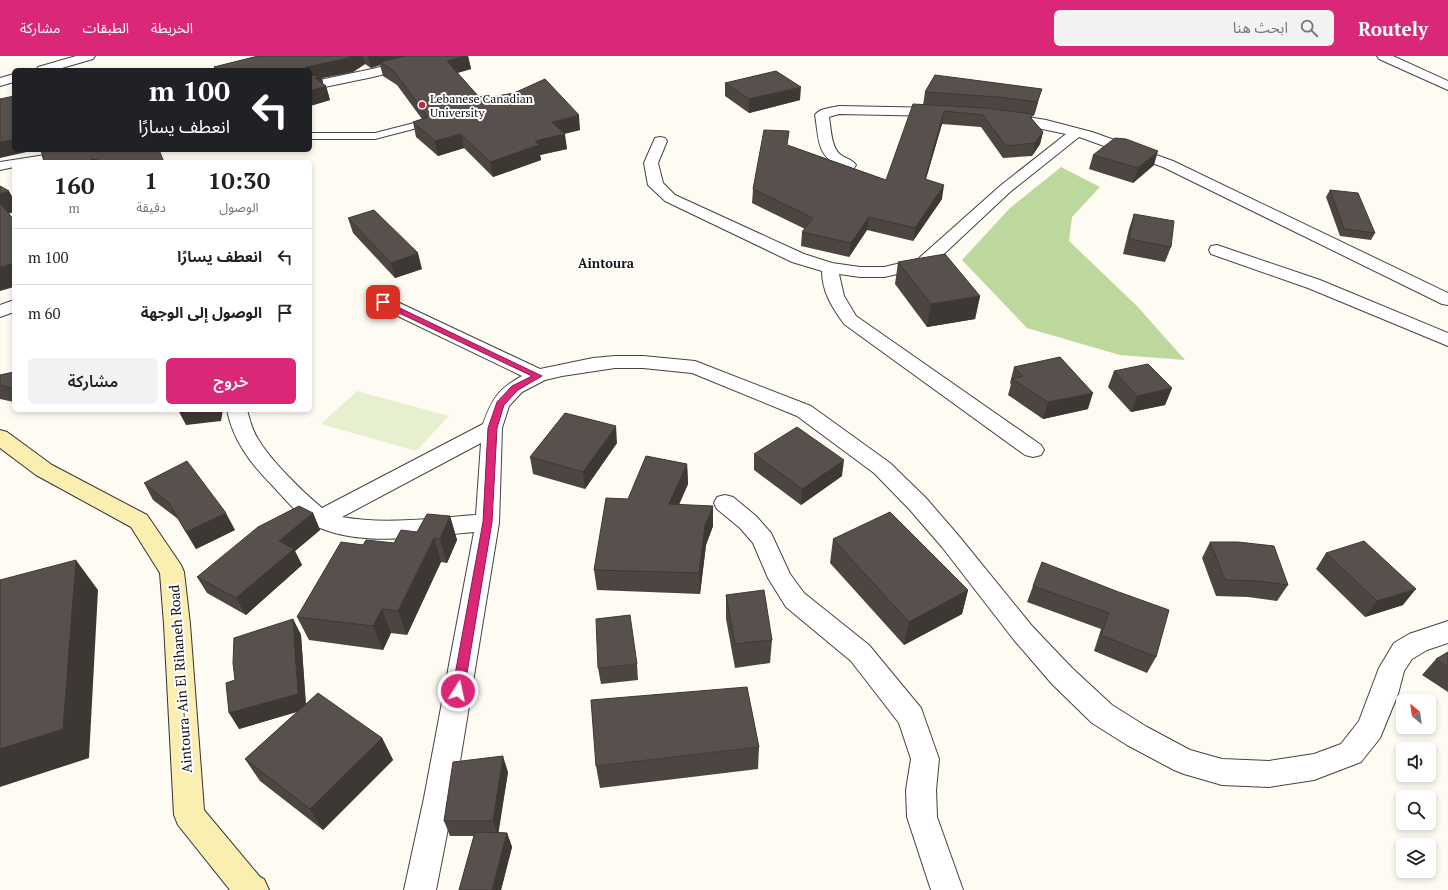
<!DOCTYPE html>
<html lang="ar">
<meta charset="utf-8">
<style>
body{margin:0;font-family:"PT Serif","Noto Sans Arabic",serif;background:#f2f2f2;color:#222;direction:rtl;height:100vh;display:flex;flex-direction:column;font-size:15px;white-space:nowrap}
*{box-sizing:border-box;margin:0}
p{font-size:13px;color:#767676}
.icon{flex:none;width:22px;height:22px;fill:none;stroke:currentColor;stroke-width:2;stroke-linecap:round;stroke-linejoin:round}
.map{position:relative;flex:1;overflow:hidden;direction:ltr}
.side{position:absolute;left:12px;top:104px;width:300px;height:252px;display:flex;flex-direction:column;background:#fff;border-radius:6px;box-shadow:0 2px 6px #0003;direction:rtl}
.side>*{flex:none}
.top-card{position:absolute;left:12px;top:12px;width:300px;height:84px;border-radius:6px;box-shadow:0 2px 6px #0003;direction:rtl;background:#202124;color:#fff;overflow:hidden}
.needle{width:26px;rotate:331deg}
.controls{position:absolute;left:1396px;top:638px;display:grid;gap:8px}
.controls a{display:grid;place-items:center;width:40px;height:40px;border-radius:6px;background:#fff;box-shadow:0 2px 6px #0003;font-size:20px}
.pin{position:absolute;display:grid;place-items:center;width:34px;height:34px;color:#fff;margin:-17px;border-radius:8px;box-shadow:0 2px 6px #0006}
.me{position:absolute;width:44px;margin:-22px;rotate:10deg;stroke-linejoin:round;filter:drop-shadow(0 0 3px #0008)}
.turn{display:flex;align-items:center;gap:14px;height:84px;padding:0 16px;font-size:18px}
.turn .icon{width:52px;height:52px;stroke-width:2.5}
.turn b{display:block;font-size:28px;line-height:34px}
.eta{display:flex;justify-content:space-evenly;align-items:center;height:68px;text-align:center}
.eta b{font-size:24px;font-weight:600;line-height:28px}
.cta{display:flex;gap:8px;margin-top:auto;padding:8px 16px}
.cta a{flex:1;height:46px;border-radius:6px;background:#db2777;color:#fff;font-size:16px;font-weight:600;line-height:46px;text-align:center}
.cta a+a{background:#f2f2f2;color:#222}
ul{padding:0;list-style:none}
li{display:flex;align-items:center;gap:12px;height:56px;padding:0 16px;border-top:1px solid #e0e0e0}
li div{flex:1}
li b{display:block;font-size:15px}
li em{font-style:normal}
header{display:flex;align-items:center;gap:24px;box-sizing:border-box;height:56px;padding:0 20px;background:#db2777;color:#fff}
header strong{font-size:19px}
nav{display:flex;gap:22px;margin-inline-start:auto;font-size:14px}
.search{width:280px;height:36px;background:#f2f2f2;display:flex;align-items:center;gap:10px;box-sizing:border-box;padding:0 14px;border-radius:6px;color:#767676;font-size:15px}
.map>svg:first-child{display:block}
</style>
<header>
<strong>Routely</strong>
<div class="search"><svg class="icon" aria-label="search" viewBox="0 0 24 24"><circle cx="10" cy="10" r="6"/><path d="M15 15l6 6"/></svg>ابحث هنا</div>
<nav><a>الخريطة</a><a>الطبقات</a><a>مشاركة</a></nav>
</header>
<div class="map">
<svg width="1448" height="834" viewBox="0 0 1448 834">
<rect width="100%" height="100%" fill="#fefbf3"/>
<path fill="#bcd89d" d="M1061,111L1100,131L1072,161L1069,185L1137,250L1185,304L1120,299L1027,272L962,204L1010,152Z"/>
<path fill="#e6f0ce" d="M357,335L449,360L416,395L321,368Z"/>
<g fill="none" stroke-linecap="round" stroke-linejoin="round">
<g stroke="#434343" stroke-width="2">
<path id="service" d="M418,66L422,69L421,71L375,83H310V77H375Z"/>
</g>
<g stroke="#434343" stroke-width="2">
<g id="minor">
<path d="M76,0H95L93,3L55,14H36L38,11Z"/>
<path d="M424,0H444L442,3L373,21L310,34V26L372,13Z"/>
<path d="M1377,0H1393L1448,25V34L1379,3Z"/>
<path d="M14,18V26L0,30V22Z"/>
<path d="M839,50L940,52L945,53L947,56L945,59L940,60L839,58L829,61C831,72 831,92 841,99C846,103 852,103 856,109L854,112C848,114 845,112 839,110C816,99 819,81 815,59C820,52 831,52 839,50Z"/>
<path d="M1004,57L1046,64L1092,76L1173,105L1448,237V249L1442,248L1163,111L1079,81L1010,136L930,211L884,221H860L839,218L844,240L856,260L1041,389L1044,394L1041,399L1033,401L1025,399L844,268C832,251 822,236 822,215L792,206L665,145L648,129L644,107L655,82L660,81L665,82L667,85L658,107L663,127L675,139L804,198L832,207L860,211H884L918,203L1000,130L1066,78L999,64L997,61L999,58Z"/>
<path d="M77,94H115L113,97L108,98L53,106H14V111L0,114V106Z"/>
<path d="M1217,189L1320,224L1448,277V290L1308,232L1211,198L1209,194L1211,190Z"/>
<path d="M383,241L389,242L540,313L593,302L615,300H643L695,305L811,350L890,407L926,442L958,479L1032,570L1072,612L1112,649L1147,671L1190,694L1222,703L1269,705L1314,698L1341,688L1359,665L1379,612L1394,587L1409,578L1448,565V587L1427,594L1412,603L1404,615L1398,638L1380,682L1361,706L1314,724L1269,731L1222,729L1184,718L1174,714L1127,689L1092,667L1052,628L1014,584L942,491L910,454L874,417L797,360L692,317L643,312H615L562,320L545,324L522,336L509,350L502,372L499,467L454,742L436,834H404L424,742L474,476C426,480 366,491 320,472C318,471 314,470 312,469C297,458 284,442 271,428C250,407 233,384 227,354H247C250,364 252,374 258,383C270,404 303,436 322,452L483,368C492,343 498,333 522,320L377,250L374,246L377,242ZM481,387L476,459C432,462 386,469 342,461Z"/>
<path d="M14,244V256L0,261V249Z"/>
<path d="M725,439L733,441L756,460L771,477L790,518L804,537L869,589L921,652L939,703L936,734L937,761L963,834H931L907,761L906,734L911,703L899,667L851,605L786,551L768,522L753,487L740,472L717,453L714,447L717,441Z"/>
</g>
</g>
<g stroke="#323232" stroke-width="2">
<path id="secondary" d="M0,374L7,376L52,409L147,459L181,509L184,516L190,568L204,754L260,821L264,823L269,834H230L178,769L174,759L164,568L160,517L131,471L36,419L0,392Z"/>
</g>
<use href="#service" fill="#fff" fill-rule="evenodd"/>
<use href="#minor" fill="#fff" fill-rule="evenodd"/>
<use href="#secondary" fill="#fbeeb1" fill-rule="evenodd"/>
</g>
<g fill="#4c4541">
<path d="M258,0H468L471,13L457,17L479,41L580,74L564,78L567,93L540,99L541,104L493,121L464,92L438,100L416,81L413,66L422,63L397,29L383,20L380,9L371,12L365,8L353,16L322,22L323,28L326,30L330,44L310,50V14H215L214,11Z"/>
<path d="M935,19L1038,46L1034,60L1032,59V63L1043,76L1040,88L1032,100L1003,102L981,71L942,68L926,123L942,143L913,185L867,174L849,201L801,190L802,176L805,173L752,147L753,133L788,89L886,124L923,49L925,36Z"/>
<path d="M725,27L800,44L749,57L725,40Z"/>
<path d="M41,94L164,106H44Z"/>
<path d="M1093,99L1154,109L1133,127L1089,113Z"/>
<path d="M1330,134L1375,177L1371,184L1340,180L1326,141Z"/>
<path d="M1134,158L1171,191L1165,206L1123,198L1129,173Z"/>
<path d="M348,162L422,213L395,222L353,177Z"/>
<path d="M898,206L980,240L975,263L927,271L895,228Z"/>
<path d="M1014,311L1088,353L1043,363L1008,339L1011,328L1010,327Z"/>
<path d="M1114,315L1172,332L1165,349L1131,356L1108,331Z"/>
<path d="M14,316V346L0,343V319Z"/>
<path d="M617,387L585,433L533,418L530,401Z"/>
<path d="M754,398L842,420L801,449L754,414Z"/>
<path d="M687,408L688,428L679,449L713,470L706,489L700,538L597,534L594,514L628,443Z"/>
<path d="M144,427L235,474L196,493L178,463L153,444Z"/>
<path d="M313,457L320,474L295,495L302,509L246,559L207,537L197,521Z"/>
<path d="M450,460L457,484L447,507L441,506L407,579L391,577L383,594L309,584L297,561L363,489L394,487Z"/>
<path d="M833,483L968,534L962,558L904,589L830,507Z"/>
<path d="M1210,486L1288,529L1277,545L1248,541L1216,540L1202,502Z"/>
<path d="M1326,497L1403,549L1365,561L1316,513Z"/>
<path d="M1033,530L1116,535L1156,601L1147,617L1094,595L1101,573L1027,546Z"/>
<path d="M726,539L772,584L770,607L735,612L726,563Z"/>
<path d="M293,563L301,579L306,648L382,682L393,704L323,774L260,725L245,703L297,656L239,673L235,624Z"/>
<path d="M1448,596V636L1422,619L1436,603Z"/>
<path d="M637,608L638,624L601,628L598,612Z"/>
<path d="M759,691L758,713L600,732L596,710Z"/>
<path d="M508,716L498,776L507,777L512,791L501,834H459L474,780H450L444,765Z"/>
</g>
<g fill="#3e3835">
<path d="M352,0H363L365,8L353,16L322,22L324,31L326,30L330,44L310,50V14H305L306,11Z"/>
<path d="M368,0H418L380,6V9L371,12Z"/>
<path d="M466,0H468L471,13L450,19L447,5Z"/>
<path d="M801,31L800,44L749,57V43Z"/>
<path d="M1042,33L1038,46L1034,60L1037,46Z"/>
<path d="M944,55L942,68L922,136L925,123Z"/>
<path d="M579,59L580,74L554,80L552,66Z"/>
<path d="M1043,76L1040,88L1032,100L1035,87Z"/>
<path d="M461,78L464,92L438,100L435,85Z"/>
<path d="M565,78L567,93L540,99L541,104L493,121L490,106L535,85Z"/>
<path d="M14,83V94H31V95L0,102V86Z"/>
<path d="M1158,95L1154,109L1133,127L1138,112Z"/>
<path d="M944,129L942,143L913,185L915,172Z"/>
<path d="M9,135L14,144V156L5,159L0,150V138Z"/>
<path d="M869,161L867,174L849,201L851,187Z"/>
<path d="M418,197L422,213L395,222L391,207Z"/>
<path d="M14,207V231L0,235V211Z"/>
<path d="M980,240L975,263L927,271L931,248Z"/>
<path d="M1172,332L1165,349L1131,356L1137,340Z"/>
<path d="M1093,337L1088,353L1043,363L1048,346Z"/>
<path d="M178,354H223L221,365L186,369Z"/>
<path d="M616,370L617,387L585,433L583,416Z"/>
<path d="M844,404L842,420L801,449L802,433Z"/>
<path d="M687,408L688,428L670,468L669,448Z"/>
<path d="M713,450V470L706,489L700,538L699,517L705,469Z"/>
<path d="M226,457L235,474L196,493L186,476Z"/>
<path d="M313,457L320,474L295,495L302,509L246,559L236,542L279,485Z"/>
<path d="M450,460L457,484L447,507L440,483Z"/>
<path d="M434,482L441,506L407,579L398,555Z"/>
<path d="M76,504L98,534L89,702L0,731V693Z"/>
<path d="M1416,533L1403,549L1365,561L1377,545Z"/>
<path d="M968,534L962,558L904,589L909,566Z"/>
<path d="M382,553L391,577L383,594L373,570Z"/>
<path d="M293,563L301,579L306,653L239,673L229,657Z"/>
<path d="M382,682L393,704L323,774L310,753Z"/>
<path d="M503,700L508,716L498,780L493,765Z"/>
<path d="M507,777L512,791L501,834H492Z"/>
</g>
<g fill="#58504c" stroke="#3e3835">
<path d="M258,0H352L349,2L306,11L305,14H217L214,11Z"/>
<path d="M405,0H466L447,5L479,41L486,39L491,41L514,37L545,23L579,59L552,66L565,78L535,85L539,89L490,106L461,78L435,85L413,66L428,61L394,15L380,6Z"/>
<path d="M776,15L801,31L749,43L725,27Z"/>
<path d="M321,19L315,22L326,30L310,35V20Z"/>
<path d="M935,19L1042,33L1037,46L998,41L925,36Z"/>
<path d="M14,40V83L0,86V43Z"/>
<path d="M913,48L985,52L1033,58L1031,62L1043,76L1035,87L1006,90L983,59L944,55L925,123L944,129L915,172L869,161L851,187L802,176L813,162L753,133L764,74L789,75L787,89L886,124Z"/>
<path d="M1115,82L1126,83L1158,95L1138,112L1093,99Z"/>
<path d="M41,94H159L164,106H111L91,103L93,106H44Z"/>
<path d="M0,130L9,135L0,138Z"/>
<path d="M1330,134L1358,137L1375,177L1344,173Z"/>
<path d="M0,147L14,164V207L0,211Z"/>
<path d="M374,154L418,197L391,207L348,162Z"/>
<path d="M1134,158L1174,165L1171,191L1129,183Z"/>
<path d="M945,198L980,240L931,248L898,206Z"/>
<path d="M1060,301L1093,337L1048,346L1012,323L1023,320L1014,311Z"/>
<path d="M1148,308L1172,332L1137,340L1114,315Z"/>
<path d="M14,316V333L0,329V319Z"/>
<path d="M565,357L616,370L583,416L530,401Z"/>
<path d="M797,371L844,404L802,433L754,398Z"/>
<path d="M646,400L687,408L669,448L713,450L705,469L699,517L594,514L606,442L628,443Z"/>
<path d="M187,405L226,457L186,476L169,447L144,427Z"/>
<path d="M299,450L313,457L279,485L294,493L236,542L197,521L258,471Z"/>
<path d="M890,456L968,534L909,566L833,483Z"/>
<path d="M427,458L450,460L440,483L434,482L398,555L382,553L373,570L297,561L341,486L363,489L366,484L394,487L401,474L417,476Z"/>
<path d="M1364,485L1416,533L1377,545L1326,497Z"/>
<path d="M1210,486H1238L1274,490L1288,529L1258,525L1225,524Z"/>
<path d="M76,504L63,673L0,693V524Z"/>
<path d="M1042,506L1116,535L1169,554L1156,601L1101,579L1109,557L1033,530Z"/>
<path d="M764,534L772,584L735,588L726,539Z"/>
<path d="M630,559L637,608L598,612L596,563Z"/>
<path d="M293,563L298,638L229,657L226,627L235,624L233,607L234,582Z"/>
<path d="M1448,596V611L1436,603Z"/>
<path d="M747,631L759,691L596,710L591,644Z"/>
<path d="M318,637L382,682L310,753L245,703Z"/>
<path d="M503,700L493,765H444L453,706Z"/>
<path d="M475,776L507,777L492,834H459Z"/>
</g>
<path fill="#db2777" stroke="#8e194d" d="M383,244L542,320L518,334L504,349L497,372L492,466L464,635L462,638L458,640L454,638L452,635L483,466L488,372L497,346L512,330L532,320L380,248V245Z"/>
<circle fill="#bb2c3d" stroke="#fff" stroke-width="1.5" cx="422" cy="49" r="4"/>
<g text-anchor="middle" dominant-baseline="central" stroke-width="4" stroke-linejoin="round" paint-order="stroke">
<g font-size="12" fill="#101010" stroke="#fff" text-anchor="start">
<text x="430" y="42">Lebanese Canadian<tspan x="430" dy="14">University</tspan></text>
</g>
<g font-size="13" font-weight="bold" fill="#101010" stroke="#fff">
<text x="606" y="207">Aintoura</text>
</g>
<g font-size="14" fill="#101010" stroke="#fff">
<text transform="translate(180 623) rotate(-94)">Aintoura-Ain El Rihaneh Road</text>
</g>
</g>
</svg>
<div class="controls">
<a><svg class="needle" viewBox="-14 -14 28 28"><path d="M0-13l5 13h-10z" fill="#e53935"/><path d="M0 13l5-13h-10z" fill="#767676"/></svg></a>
<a><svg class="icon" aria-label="sound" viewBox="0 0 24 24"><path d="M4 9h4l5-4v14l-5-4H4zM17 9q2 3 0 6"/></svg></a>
<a><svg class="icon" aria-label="search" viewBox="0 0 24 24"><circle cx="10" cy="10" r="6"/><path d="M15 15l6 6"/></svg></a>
<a><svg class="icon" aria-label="layers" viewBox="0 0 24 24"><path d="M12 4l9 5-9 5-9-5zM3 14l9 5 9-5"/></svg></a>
</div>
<div class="pin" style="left:383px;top:246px;background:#d93025"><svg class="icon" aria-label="arrive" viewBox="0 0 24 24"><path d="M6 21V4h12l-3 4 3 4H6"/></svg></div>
<svg class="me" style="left:458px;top:635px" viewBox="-20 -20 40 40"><circle r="17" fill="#db2777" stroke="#fff" stroke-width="3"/><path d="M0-11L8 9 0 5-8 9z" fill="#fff"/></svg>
<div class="top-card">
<div class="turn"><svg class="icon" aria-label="left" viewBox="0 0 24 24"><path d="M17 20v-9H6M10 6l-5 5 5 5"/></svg><div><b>100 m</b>انعطف يسارًا</div></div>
</div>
<section class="side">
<div class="eta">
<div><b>10:30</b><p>الوصول</p></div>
<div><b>1</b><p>دقيقة</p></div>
<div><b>160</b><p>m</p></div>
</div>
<ul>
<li><svg class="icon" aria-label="left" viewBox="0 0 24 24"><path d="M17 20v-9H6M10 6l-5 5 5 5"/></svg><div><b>انعطف يسارًا</b></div><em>100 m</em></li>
<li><svg class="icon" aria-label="arrive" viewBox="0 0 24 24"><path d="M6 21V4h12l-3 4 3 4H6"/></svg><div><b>الوصول إلى الوجهة</b></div><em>60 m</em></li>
</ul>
<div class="cta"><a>خروج</a><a>مشاركة</a></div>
</section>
</div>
